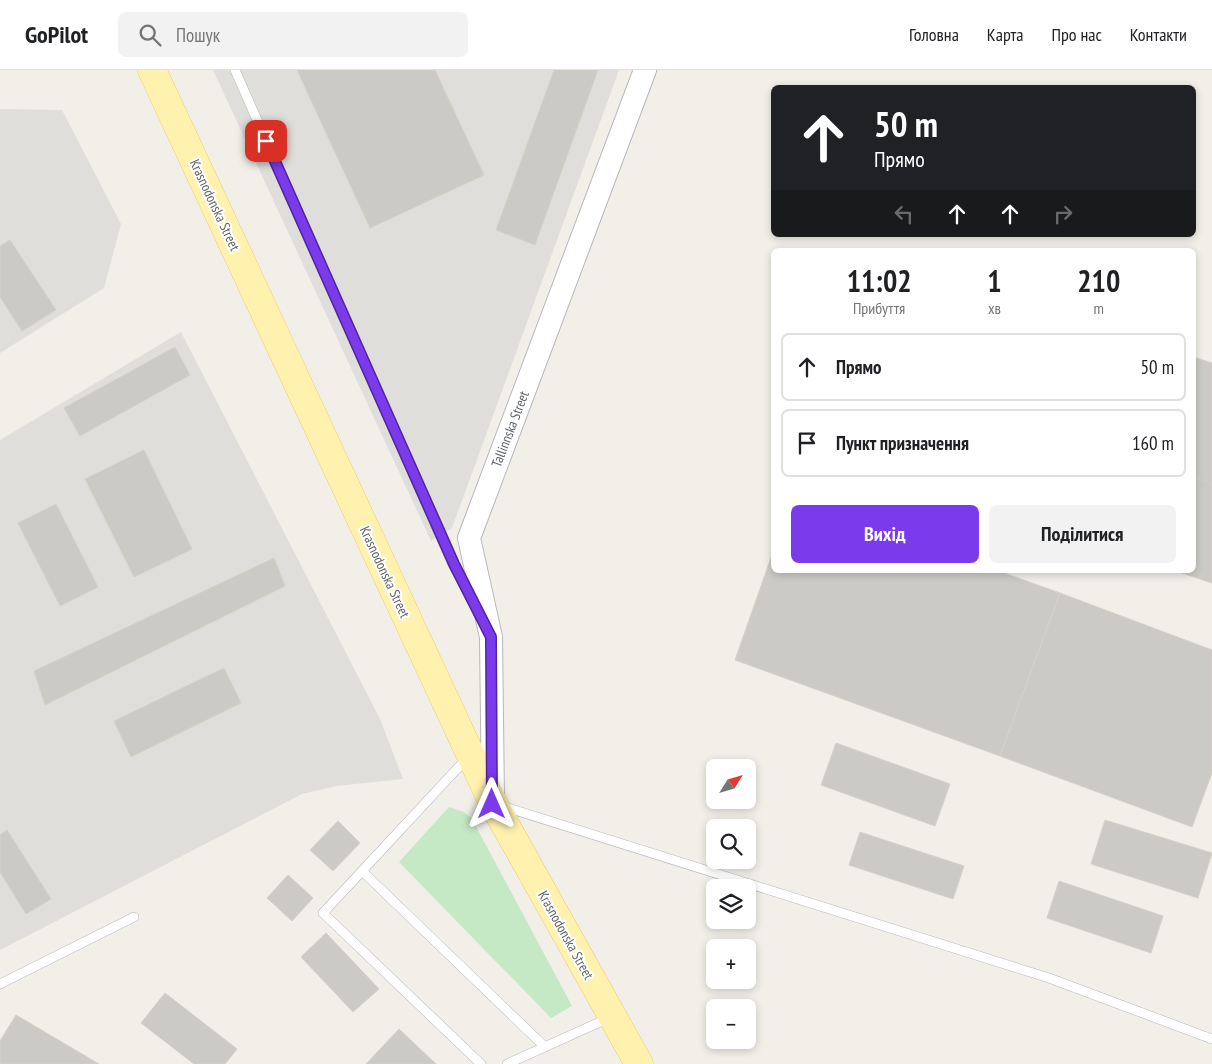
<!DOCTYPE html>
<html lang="uk">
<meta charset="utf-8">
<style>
body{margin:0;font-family:"PT Sans Narrow",sans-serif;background:#f2f2f2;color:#202124;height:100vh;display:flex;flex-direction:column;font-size:19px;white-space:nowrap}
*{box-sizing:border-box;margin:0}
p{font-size:16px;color:#757577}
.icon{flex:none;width:28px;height:28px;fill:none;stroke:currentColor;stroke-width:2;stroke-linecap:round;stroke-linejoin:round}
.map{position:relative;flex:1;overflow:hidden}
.panel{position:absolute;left:771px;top:178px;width:425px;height:325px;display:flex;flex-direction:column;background:#fff;border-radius:8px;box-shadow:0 2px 8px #0003}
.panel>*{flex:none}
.banner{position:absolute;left:771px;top:15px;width:425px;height:152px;border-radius:8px;box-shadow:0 2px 8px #0003;background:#202124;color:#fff;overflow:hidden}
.needle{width:32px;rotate:53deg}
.tools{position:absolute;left:706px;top:689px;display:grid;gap:10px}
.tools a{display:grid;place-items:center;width:50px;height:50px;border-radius:8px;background:#fff;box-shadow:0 2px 8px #0003;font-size:25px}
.pin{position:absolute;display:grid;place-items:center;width:42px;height:42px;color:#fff;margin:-21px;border-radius:10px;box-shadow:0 2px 8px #0006}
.me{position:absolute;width:55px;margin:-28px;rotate:0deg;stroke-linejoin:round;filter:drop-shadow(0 0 4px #0008)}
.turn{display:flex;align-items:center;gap:18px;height:105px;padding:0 20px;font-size:22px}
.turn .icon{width:65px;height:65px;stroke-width:2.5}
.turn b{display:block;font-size:35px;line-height:42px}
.lanes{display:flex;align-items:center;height:48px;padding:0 20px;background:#0003;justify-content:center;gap:25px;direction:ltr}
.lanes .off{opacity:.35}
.eta{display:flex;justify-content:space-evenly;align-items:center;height:85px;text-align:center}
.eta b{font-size:30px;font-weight:700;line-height:35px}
.action{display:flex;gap:10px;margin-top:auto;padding:10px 20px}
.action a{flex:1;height:58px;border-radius:8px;background:#7c3aed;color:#fff;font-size:20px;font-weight:700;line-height:58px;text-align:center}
.action a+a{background:#f2f2f2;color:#202124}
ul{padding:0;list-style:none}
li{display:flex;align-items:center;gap:15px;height:68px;margin:0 10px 8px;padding:0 10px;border:2px solid #e0e0e0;border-radius:8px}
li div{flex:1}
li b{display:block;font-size:19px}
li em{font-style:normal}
header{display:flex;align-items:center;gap:30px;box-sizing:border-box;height:70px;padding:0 25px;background:#fff;border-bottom:1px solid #e0e0e0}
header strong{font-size:24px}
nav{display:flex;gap:28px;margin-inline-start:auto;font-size:18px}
.search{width:350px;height:45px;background:#f2f2f2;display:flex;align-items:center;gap:12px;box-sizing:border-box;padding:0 18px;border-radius:8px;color:#757577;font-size:19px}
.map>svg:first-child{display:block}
</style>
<header>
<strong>GoPilot</strong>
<div class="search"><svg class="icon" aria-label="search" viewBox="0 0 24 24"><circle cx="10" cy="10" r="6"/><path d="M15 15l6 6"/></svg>Пошук</div>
<nav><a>Головна</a><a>Карта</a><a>Про нас</a><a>Контакти</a></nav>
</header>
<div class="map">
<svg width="1212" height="994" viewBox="0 0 1212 994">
<rect width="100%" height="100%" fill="#f1efe8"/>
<g fill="#e0deda">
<path d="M213,0H619L452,458L431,471Z"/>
<path d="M0,39L62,40L121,154L104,218L0,283Z"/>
<path d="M181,262L380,649L403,709L336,716L302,724L0,880V370Z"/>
</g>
<path fill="#c5e8c5" d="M449,737L464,742L472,749L572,936L551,948L399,792Z"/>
<g fill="#cccac5" stroke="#d6d1c6">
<path d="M297,0H435L484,105L370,158Z"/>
<path d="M554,0H598L535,175L496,160Z"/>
<path d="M10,170L56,240L22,261L0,227V176Z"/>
<path d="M175,277L190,305L80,366L64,338Z"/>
<path d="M1194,287L1212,293V513L1174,500H1194Z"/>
<path d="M144,380L192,479L134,507L85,409Z"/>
<path d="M1194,407L1212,414V513L1174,500H1194Z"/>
<path d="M56,434L98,517L60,536L18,453Z"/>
<path d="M774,479V500H996L1060,523L1000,686L735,590Z"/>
<path d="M274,488L285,516L45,635L34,601Z"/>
<path d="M1060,523L1212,580V703L1192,757L1000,686Z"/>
<path d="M224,598L241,633L131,687L114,651Z"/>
<path d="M836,673L950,714L935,756L821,715Z"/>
<path d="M1105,750L1212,783L1198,828L1091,794Z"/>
<path d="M338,751L360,773L333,801L310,780Z"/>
<path d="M7,760L51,829L26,844L0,802V765Z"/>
<path d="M860,762L964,796L953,829L849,795Z"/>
<path d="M288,805L313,828L292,851L267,828Z"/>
<path d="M1059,811L1163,846L1151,883L1047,848Z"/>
<path d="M326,863L379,919L353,942L301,887Z"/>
<path d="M165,923L237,979L225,994H194L141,953Z"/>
<path d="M16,945L99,994H0V971Z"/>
<path d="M399,959L436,994H366Z"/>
</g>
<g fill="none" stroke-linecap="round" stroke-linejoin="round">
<g stroke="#b5b8bc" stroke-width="10">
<g id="service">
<path d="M235,0L453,495L476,538"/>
<path d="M468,687L323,843L481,994"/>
<path d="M502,736L1049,908L1212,969"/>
<path d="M362,801L545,977"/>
<path d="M0,914L134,847"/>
<path d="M507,994L609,948"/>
</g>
</g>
<g stroke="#b5b8bc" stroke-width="24">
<path id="tertiary" d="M493,730L491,567L469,468L645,0"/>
</g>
<g stroke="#f2c960" stroke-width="29">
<path id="primary" d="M152,0L493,733L639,994"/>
</g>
<use href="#service" stroke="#fff" stroke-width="9"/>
<use href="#tertiary" stroke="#fff" stroke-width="22"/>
<use href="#primary" stroke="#fff2af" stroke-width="28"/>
</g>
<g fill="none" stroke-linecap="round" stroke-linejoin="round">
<g stroke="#51269a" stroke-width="12">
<path id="route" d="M266,71L454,494L491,567L492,734"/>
</g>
<use href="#route" stroke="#7c3aed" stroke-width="9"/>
</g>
<g text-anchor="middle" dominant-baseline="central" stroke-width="4" stroke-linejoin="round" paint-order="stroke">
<g font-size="14" fill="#5f6368" stroke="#fff">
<text transform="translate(215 135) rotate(65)">Krasnodonska Street</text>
<text transform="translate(510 359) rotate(-69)">Tallinnska Street</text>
<text transform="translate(385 502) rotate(65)">Krasnodonska Street</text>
<text transform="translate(566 865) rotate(61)">Krasnodonska Street</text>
</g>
</g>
</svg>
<div class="tools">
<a><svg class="needle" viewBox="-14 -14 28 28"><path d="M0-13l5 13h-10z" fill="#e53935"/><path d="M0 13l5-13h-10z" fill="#757577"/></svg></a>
<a><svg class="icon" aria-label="search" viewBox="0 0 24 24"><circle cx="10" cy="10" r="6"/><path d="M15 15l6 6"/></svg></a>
<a><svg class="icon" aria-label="layers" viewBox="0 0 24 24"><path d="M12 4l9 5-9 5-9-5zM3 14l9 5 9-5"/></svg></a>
<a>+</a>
<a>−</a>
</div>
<div class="pin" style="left:266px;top:71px;background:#d93025"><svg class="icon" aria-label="arrive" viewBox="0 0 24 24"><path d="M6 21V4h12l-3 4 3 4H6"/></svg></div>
<svg class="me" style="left:492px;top:734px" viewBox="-20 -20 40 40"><path d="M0-17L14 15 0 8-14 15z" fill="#7c3aed" stroke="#fff" stroke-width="4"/></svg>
<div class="banner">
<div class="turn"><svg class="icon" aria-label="ahead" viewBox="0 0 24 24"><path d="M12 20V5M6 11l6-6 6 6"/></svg><div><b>50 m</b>Прямо</div></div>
<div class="lanes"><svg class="icon off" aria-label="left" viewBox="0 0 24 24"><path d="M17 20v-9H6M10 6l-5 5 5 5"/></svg><svg class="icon" aria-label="ahead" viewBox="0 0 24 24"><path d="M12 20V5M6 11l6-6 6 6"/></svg><svg class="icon" aria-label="ahead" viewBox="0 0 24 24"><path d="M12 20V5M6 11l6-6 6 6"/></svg><svg class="icon off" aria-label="right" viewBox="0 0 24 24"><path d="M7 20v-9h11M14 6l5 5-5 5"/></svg></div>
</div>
<section class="panel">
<div class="eta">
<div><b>11:02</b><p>Прибуття</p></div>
<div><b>1</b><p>хв</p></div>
<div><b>210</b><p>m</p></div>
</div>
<ul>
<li><svg class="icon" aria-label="ahead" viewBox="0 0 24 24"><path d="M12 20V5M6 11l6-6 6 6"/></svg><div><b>Прямо</b></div><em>50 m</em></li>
<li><svg class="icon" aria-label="arrive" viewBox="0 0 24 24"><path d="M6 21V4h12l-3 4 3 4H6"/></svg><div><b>Пункт призначення</b></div><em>160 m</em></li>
</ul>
<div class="action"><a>Вихід</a><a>Поділитися</a></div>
</section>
</div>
